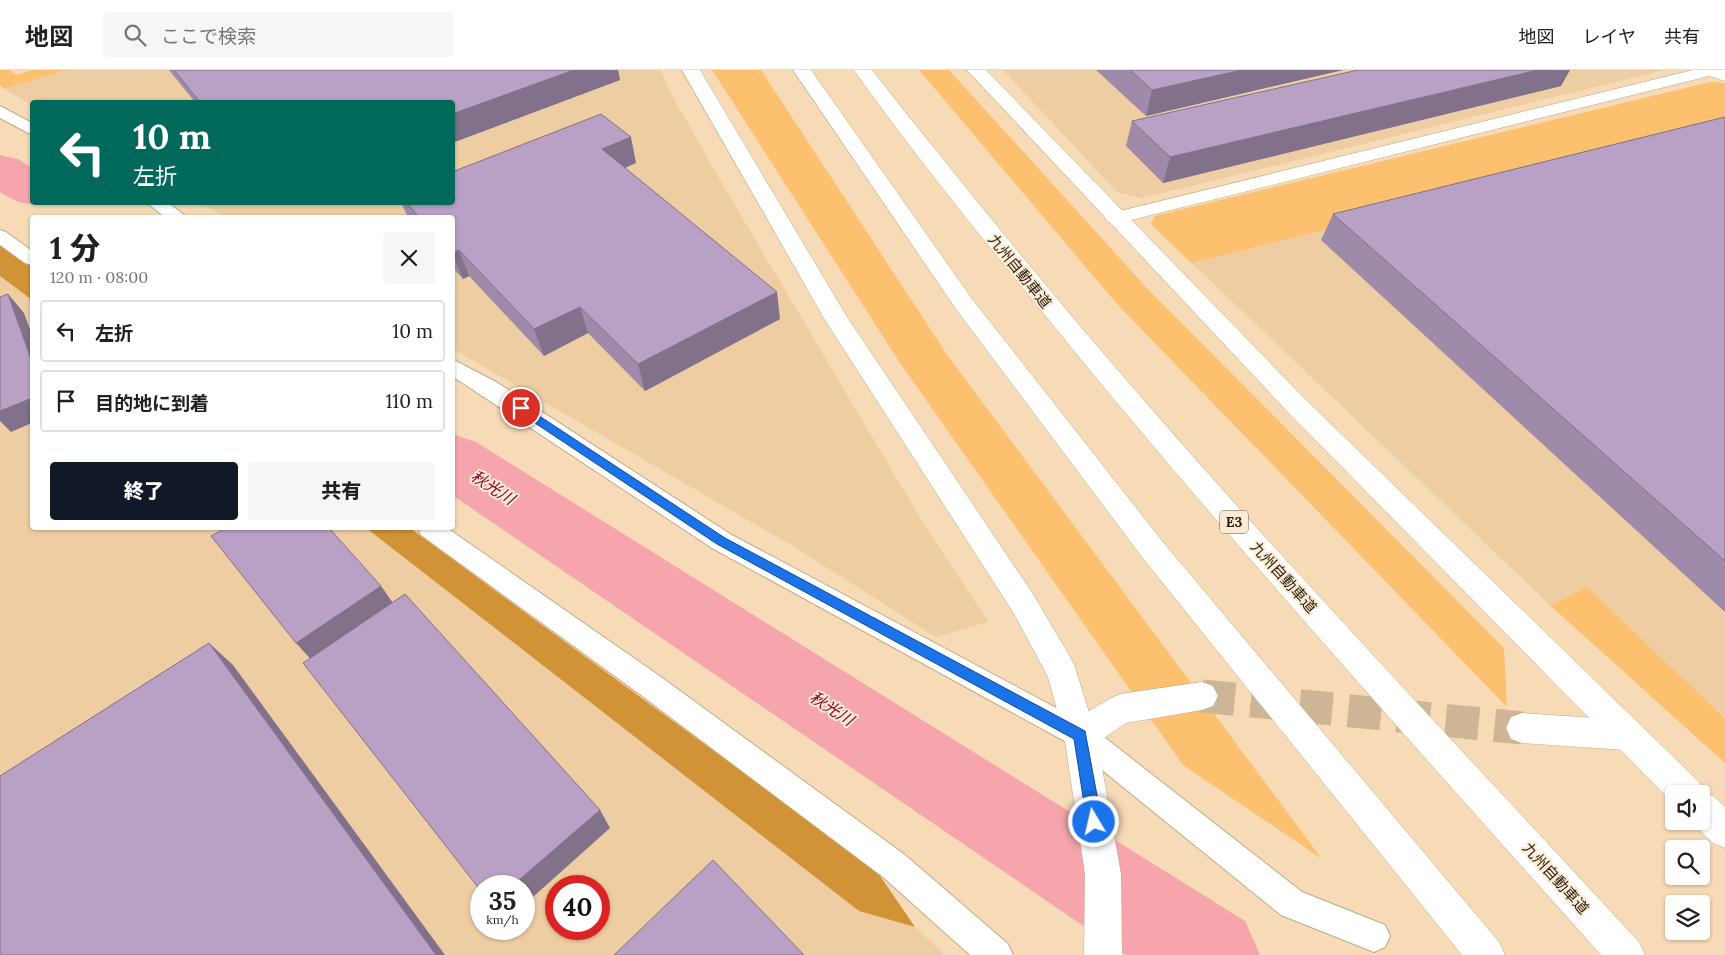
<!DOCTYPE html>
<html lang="ja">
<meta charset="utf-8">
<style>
body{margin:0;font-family:Lora,"Noto Sans JP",serif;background:#f6f6f6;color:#202124;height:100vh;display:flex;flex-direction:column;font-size:19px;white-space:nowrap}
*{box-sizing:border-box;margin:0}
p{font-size:16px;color:#757577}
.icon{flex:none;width:28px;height:28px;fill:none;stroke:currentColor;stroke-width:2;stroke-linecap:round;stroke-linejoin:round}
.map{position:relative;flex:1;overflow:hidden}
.details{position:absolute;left:30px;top:145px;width:425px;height:315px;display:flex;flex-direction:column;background:#fff;border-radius:5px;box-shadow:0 1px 4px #0004}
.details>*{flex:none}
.hud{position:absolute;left:30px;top:30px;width:425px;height:105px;border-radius:5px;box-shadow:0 1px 4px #0004;background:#00695c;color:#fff;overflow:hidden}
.controls{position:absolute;left:1665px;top:715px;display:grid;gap:10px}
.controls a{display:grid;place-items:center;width:45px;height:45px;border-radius:5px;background:#fff;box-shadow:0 1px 4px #0004;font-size:25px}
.speed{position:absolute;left:470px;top:805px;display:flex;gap:10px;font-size:25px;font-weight:700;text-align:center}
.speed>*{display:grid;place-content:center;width:65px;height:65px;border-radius:50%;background:#fff;box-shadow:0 1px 4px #0004;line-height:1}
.speed small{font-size:12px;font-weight:400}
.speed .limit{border:8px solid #d22;background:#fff;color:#111}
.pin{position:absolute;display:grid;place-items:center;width:42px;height:42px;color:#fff;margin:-21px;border:2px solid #fff;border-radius:50%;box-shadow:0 1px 5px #0007}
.me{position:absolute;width:55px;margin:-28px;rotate:351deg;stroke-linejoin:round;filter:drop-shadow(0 0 4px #0008)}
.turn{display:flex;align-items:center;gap:18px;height:105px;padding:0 20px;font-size:22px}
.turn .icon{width:65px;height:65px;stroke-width:2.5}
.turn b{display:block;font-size:35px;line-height:42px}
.round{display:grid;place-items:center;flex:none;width:52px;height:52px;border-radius:5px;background:#f6f6f6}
.headline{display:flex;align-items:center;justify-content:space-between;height:85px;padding:0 20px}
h1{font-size:30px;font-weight:800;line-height:38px}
.primary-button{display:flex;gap:10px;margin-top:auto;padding:10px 20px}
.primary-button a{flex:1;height:58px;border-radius:5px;background:#111827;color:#fff;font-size:20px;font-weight:800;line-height:58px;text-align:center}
.primary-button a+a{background:#f6f6f6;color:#202124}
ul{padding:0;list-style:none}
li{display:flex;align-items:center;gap:15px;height:62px;margin:0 10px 8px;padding:0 10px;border:2px solid #e0e0e0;border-radius:5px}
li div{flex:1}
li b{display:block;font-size:19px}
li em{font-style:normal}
header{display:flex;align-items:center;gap:30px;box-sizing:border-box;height:70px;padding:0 25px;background:#fff;border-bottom:1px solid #e0e0e0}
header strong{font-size:24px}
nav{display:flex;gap:28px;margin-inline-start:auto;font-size:18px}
.search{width:350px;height:45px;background:#f6f6f6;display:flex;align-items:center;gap:12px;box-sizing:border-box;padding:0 18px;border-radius:5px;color:#757577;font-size:19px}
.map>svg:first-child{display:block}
</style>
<header>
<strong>地図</strong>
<div class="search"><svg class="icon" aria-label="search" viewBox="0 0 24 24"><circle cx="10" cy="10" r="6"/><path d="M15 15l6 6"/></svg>ここで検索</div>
<nav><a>地図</a><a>レイヤ</a><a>共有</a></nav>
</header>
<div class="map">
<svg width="1725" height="885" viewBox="0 0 1725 885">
<rect width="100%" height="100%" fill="#f7dbb6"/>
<g fill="#eecda2" fill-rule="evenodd">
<path d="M67,0H661L668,18L720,110L917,443L988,552L936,567L796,478L453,279L452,148L226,147L200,133L452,132V32H32V35L4,19Z"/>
<path d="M1003,0H1665L1142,128L1117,122Z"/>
<path d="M1711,12L1725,13V693L1551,536L1151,154L1155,146Z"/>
<path d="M0,206L32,230V458H366L859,841L915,857L945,885H0ZM481,816H524V859H481ZM556,816H599V859H556Z"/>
</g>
<g fill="#fdc06e">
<path d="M0,0H9L16,5L33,0H67L4,19L0,15Z"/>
<path d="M712,0H761L948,286L1322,789L1183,695L900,293Z"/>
<path d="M919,0H949L1146,217L1504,578L1507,637L1117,234Z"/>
<path d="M1711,12L1725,13V60L1191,193L1151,154L1155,146Z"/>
<path d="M1587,517L1725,649V693L1551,536Z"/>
</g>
<g fill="#d19335">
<path d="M0,171L32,193V230L0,206Z"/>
<path d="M366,458H410L876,800L915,857L859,841Z"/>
</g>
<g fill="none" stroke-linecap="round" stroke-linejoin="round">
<g fill="#f7a5ac" fill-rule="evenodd">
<path d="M0,85L18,89L32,98V132H45C27,137 15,132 0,122Z"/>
<path d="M452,364L476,372L1245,851L1260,885H1126L452,425Z"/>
</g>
<path stroke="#ceb595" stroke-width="33" stroke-dasharray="33 16" stroke-linecap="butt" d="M1202,626L1522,658"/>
<g stroke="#c4a986" stroke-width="2">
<g id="lane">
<path d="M0,36L32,53V65L0,48Z"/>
<path d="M146,132H167L188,148H166Z"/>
<path d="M0,160L6,162L32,181V195L25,193L0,175Z"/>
<path d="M452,289L496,312L730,464L1090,656L1302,822L1385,855L1390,866L1385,877L1374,882L1281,845L1070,674L712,478L452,306Z"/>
<path d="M418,458H447L661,607L905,785L1008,874L1013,885H970L883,807L641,625L421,465Z"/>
</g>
</g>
<g stroke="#c4a986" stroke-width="1">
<g id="street">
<path d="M1693,0H1725V11L1709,6L1115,154L1108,152L1105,148L1108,144Z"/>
<path d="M1202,612L1213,616L1218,626L1213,636L1202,640L1126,653L1092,676L1080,680L1068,676L1064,665L1068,654L1109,629L1120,624Z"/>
<path d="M1522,643L1626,650L1638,654L1642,665L1638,676L1626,680L1522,673L1511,669L1506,658L1511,647Z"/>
</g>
</g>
<g stroke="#c4a986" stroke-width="1">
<g id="secondary">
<path d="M682,0H700L847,247L1033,524L1074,594L1096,665L1121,804L1122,885H1084L1085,804L1064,665L1048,607L1013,542L825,250Z"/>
<path d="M967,0H986L1304,328L1699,712L1703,722L1713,726L1725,737V778L1713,773L1690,751H1701V724H1674V734L1286,340Z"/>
</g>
</g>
<g stroke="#c4a986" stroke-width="1">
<g id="highway">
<path d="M793,0H811L972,229L1162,471L1499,872L1505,885H1462L1142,487L956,239Z"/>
<path d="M854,0H872C961,113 1052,225 1147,334C1306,517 1474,693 1639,872L1645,885H1601C1427,690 1251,495 1084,293C1006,197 926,101 854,0Z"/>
</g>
</g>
<use href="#lane" fill="#fff" fill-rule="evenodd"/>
<use href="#street" fill="#fff" fill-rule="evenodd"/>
<use href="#secondary" fill="#fff" fill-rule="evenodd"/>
<use href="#highway" fill="#fff" fill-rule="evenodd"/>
</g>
<g fill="#9e8aa9">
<path d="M169,0H618L620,10L452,73V32H195Z"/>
<path d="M1096,0H1343L1146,46Z"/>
<path d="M1561,16L1163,113L1126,76L1132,51Z"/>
<path d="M1725,47V542L1321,170L1333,144Z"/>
<path d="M636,93L625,98L780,249L645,321L588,263L544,286L469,206L463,209L452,197V148H408L401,132H452Z"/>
</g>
<g fill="#81718a">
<path d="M574,0H618L620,10L452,73V44Z"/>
<path d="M1242,0H1343L1146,46L1152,20Z"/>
<path d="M1538,0H1570L1561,16L1163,113L1170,87Z"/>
<path d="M631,67L636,93L608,105L602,79Z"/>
<path d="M459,180L469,206L463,209L452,183Z"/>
<path d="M777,222L780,249L645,321L638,294Z"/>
<path d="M8,224L24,243L32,265V292Z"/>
<path d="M580,237L588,263L544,286L534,259Z"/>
<path d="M32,328V353L11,362L0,351V341Z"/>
<path d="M381,516L398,540L316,595L296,573Z"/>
<path d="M209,573L233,595L445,885H436Z"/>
<path d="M600,740L610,758L524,835V816H512Z"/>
</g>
<g fill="#b8a1c5" stroke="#81718a">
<path d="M174,0H574L452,44V32H200Z"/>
<path d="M1130,0H1242L1152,20Z"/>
<path d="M1358,0H1538L1170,87L1132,51Z"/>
<path d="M601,44L631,67L602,79L777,222L638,294L580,237L534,259L459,180L452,183V148H420L406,132H452V102Z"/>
<path d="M1725,47V491L1333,144Z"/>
<path d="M8,224L32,292V328L0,341V227Z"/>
<path d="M226,458H329L381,516L296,573L211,466Z"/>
<path d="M405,524L600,740L512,816H481V821L303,593Z"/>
<path d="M209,573L436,885H0V706Z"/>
<path d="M713,790L804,885H614Z"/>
</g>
<path fill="#1a73e8" stroke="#114b97" d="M521,334L725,468L1085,661L1102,752L1099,757L1094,759L1089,757L1087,752L1074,669L717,474L517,341V335Z"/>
<g text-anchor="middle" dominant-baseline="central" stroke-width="4" stroke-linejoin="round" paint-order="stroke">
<rect fill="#fbead4" stroke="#675b4b" stroke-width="1" x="1220" y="440.5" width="28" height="23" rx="4"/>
<g font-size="14" font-weight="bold" fill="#281e10">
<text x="1234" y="452">E3</text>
</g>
<g font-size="15" fill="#281e10" stroke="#fbead4">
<text transform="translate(1020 201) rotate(51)">九州自動車道</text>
<text transform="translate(1284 507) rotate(48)">九州自動車道</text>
<text transform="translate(1556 808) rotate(48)">九州自動車道</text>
</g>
<g font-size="16" font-style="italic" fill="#85052d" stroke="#fbead4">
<text transform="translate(493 417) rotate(33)">秋光川</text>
<text transform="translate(832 638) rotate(33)">秋光川</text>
</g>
</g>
</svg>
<div class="controls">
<a><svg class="icon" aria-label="sound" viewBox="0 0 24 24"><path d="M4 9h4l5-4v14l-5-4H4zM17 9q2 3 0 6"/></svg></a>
<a><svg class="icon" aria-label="search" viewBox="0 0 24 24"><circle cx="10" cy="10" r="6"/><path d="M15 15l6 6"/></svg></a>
<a><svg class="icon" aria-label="layers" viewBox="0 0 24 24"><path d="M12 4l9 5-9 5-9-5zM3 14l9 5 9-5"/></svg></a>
</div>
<div class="speed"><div>35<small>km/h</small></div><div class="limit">40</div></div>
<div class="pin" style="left:521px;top:338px;background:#d93025"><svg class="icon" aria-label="arrive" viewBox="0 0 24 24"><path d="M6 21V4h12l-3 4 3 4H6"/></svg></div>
<svg class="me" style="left:1094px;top:752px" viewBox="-20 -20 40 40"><circle r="17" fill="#1a73e8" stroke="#fff" stroke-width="3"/><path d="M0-11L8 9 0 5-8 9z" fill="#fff"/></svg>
<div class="hud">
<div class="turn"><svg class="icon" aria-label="left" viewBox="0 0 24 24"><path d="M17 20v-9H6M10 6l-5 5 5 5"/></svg><div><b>10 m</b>左折</div></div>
</div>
<section class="details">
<div class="headline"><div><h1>1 分</h1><p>120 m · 08:00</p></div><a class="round"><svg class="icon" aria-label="close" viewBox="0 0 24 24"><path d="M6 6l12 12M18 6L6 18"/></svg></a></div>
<ul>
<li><svg class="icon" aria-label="left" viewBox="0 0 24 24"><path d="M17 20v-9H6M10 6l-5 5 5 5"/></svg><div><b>左折</b></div><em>10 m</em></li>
<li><svg class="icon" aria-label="arrive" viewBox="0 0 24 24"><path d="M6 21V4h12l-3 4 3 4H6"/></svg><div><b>目的地に到着</b></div><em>110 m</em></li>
</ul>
<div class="primary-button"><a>終了</a><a>共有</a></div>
</section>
</div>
